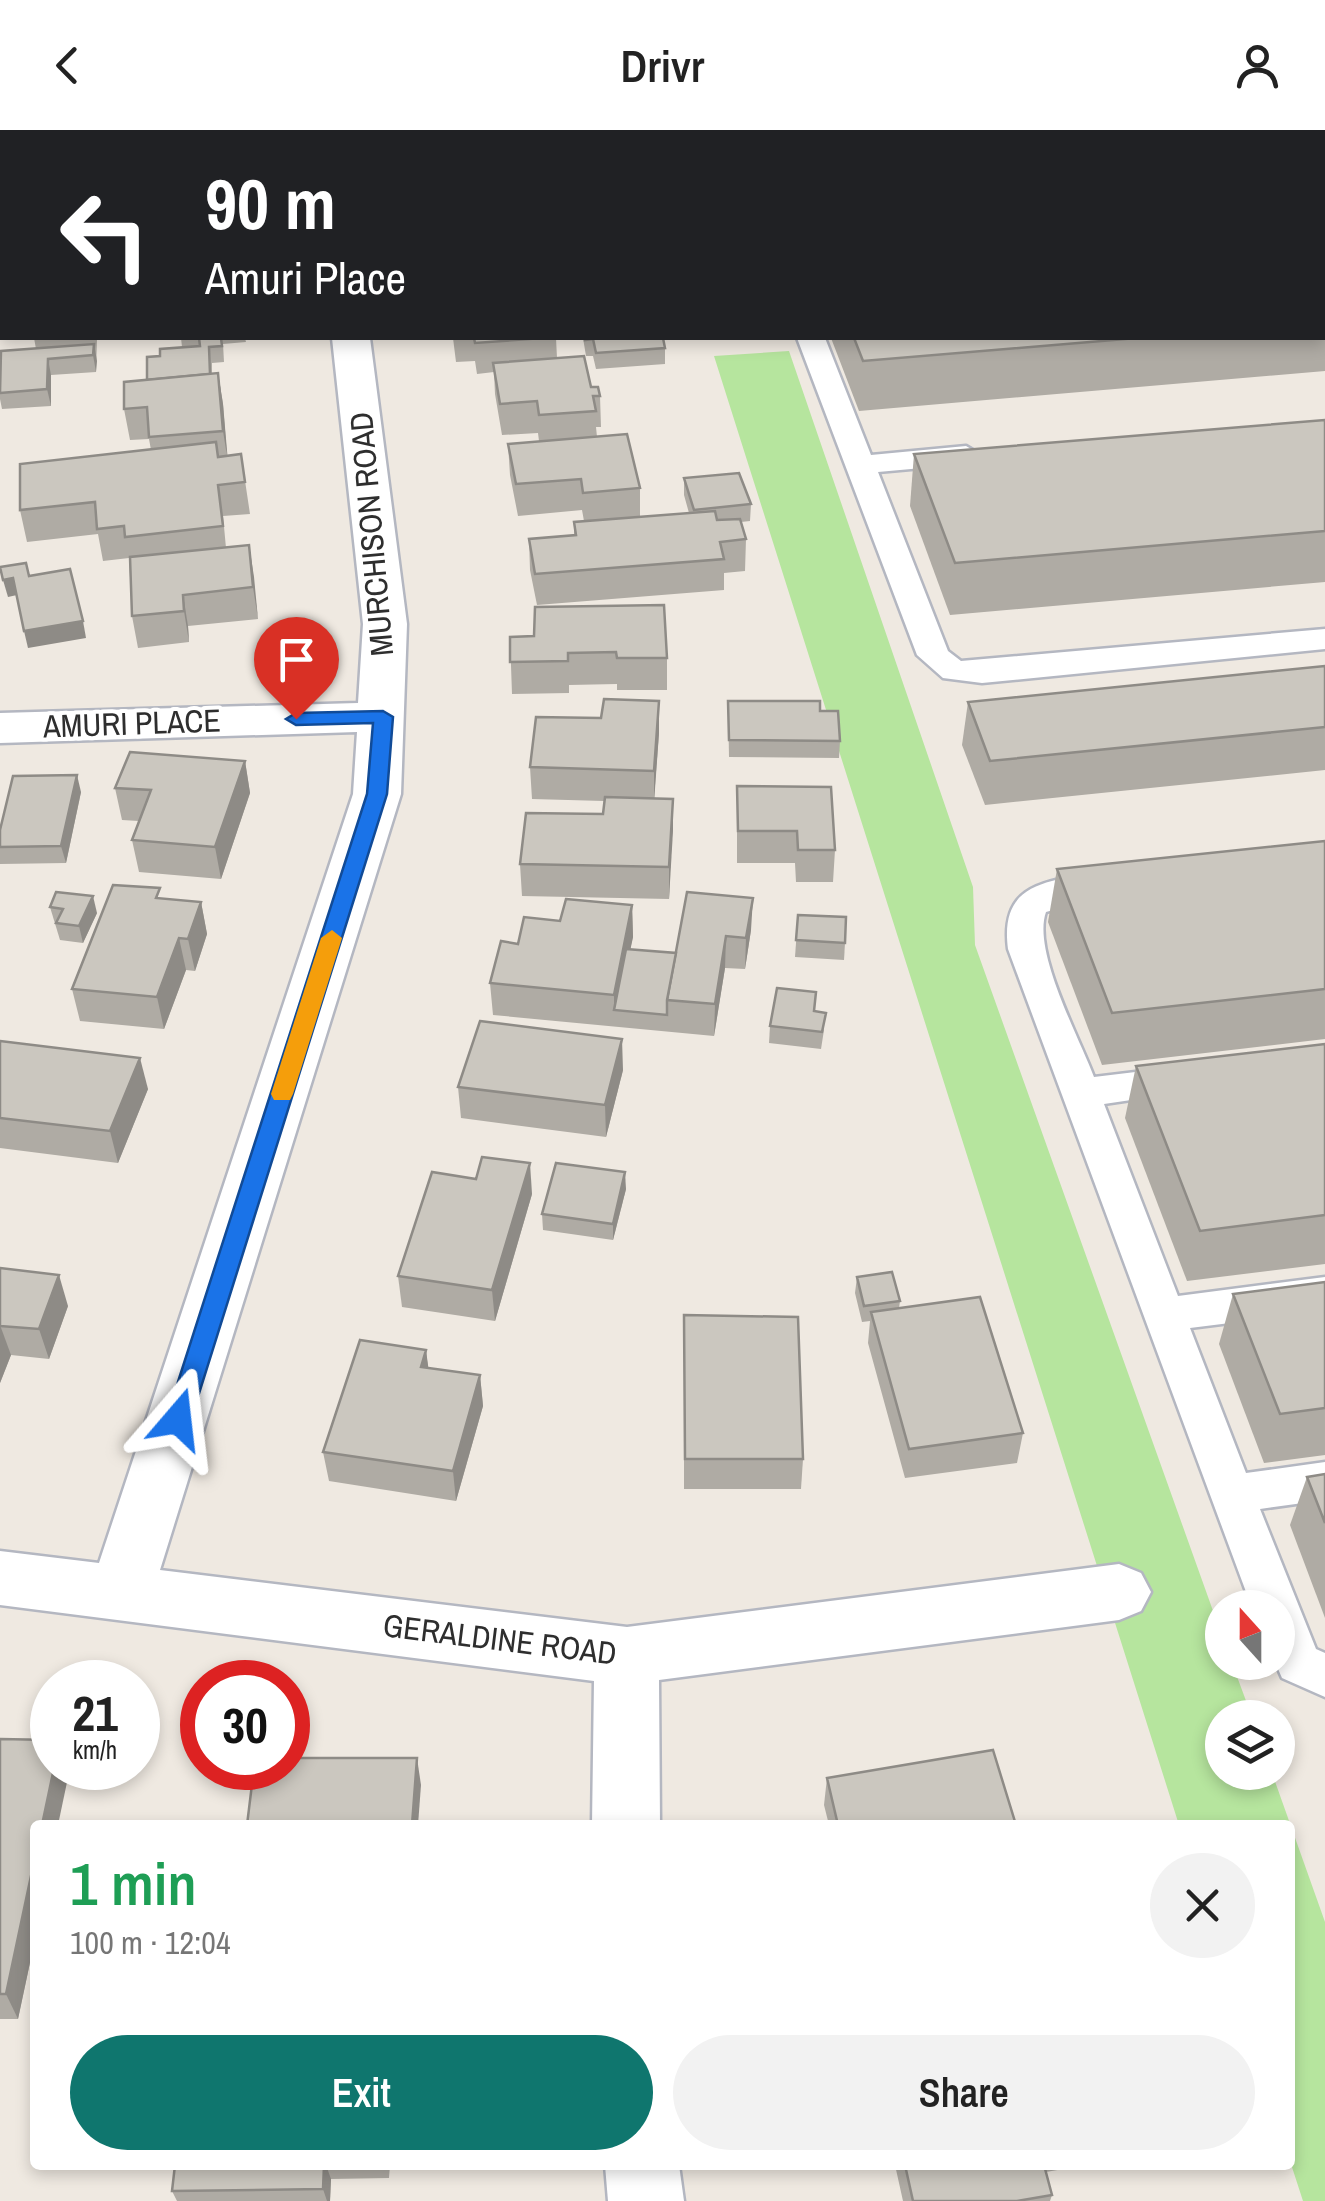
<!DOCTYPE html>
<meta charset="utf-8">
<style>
body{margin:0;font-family:"Archivo Narrow",sans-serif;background:#f2f2f2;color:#222;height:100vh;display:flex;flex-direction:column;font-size:38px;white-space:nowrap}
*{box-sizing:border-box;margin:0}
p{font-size:32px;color:#767676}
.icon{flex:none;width:55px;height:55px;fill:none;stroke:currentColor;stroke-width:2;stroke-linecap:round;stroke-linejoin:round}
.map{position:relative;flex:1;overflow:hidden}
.drawer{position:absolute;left:30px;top:1690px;width:1265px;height:350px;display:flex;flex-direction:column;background:#fff;border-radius:10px;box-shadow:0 5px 15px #0003}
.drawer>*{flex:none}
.guide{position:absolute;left:0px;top:0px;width:1325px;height:210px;box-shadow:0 5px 15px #0003;background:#202124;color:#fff;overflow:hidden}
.needle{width:65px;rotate:339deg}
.tools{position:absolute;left:1205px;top:1460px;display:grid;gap:20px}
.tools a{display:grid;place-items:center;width:90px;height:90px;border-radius:50%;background:#fff;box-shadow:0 5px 15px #0003;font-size:50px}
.speed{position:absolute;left:30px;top:1530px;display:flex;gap:20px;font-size:50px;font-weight:700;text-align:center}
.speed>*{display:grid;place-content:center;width:130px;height:130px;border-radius:50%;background:#fff;box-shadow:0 5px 15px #0003;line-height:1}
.speed small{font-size:25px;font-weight:400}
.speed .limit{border:15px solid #d22;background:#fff;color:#111}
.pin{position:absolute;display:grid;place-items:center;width:85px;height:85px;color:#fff;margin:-102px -42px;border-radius:50% 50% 50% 0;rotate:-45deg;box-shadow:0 0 10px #0007}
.pin .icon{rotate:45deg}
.me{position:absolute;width:110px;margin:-55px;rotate:17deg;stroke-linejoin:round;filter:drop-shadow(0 0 8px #0008)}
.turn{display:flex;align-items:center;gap:35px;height:210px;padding:0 40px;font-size:45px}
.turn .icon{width:130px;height:130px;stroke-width:2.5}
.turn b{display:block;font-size:70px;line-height:85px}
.round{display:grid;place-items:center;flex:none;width:105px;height:105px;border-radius:52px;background:#f2f2f2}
.head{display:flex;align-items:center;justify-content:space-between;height:170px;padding:0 40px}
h1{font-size:60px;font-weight:600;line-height:75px;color:#1e9e55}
.cta{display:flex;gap:20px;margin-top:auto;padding:20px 40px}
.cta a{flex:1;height:115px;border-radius:60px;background:#0f766e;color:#fff;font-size:40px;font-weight:600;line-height:115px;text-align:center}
.cta a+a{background:#f2f2f2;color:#222}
header{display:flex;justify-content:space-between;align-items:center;height:130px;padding:0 40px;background:#fff;font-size:45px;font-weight:600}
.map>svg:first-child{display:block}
</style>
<header><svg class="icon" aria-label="back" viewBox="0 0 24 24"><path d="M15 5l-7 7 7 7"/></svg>Drivr<svg class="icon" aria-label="person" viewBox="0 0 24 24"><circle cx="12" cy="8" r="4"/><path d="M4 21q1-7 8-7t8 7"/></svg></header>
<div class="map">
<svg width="1325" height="2071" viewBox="0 0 1325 2071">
<rect width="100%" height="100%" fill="#efe9e1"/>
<path fill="#b6e59e" d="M789,221L973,757L975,815L1222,1506V1532L1232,1533L1252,1587L1222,1588V1642L1272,1643L1325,1792V2071H1303L1290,2031V1695H1179L714,226Z"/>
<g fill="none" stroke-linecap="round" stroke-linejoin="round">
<g stroke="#b4b7c1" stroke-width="5">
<g id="lane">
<path d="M591,0H617L618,2H593Z"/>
<path d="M2,27V43L0,44V28Z"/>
<path d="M797,208H825L871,325L966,316L981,325L966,334L878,342L948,521L961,531L1325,499V519L982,553L943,548L917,525Z"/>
<path d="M1103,741L1116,744L1121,753L1116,762L1046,782C1032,821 1079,907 1094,947L1185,936L1199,940L1204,950L1199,960L1104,974L1178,1166L1325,1147V1181L1190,1198L1246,1343L1325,1332V1370L1260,1379L1316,1519L1325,1523V1567L1282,1548L1275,1532L1278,1478H1252L1008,819C999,750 1050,752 1103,741Z"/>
</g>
</g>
<g stroke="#b4b7c1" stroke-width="5">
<g id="street">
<path d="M1118,0H1153L1154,2H1119Z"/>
<path d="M332,208H370L407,494L401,664L160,1440L627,1497L1119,1434L1141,1443L1151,1462L1141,1481L1119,1490L659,1550L660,1695H592L594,1551L0,1475V1421L99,1433L353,664L357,602L0,613V583L358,573L363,494Z"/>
<path d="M605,2035H679L684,2071H608Z"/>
</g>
</g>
<g stroke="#b4b7c1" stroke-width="5">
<g id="secondary">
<path d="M1308,0H1325V15L1322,2Z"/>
<rect x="0" y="91" width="2" height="22"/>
</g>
</g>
<use href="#lane" fill="#fff" fill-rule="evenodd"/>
<use href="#street" fill="#fff" fill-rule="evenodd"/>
<use href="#secondary" fill="#fff" fill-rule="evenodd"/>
</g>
<g fill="#afaba4">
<path d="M1322,105H1325V241L859,281L831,208H1322Z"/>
<path d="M34,208H108L97,209L96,242L51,245V276L2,279L0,269V239L36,219Z"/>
<path d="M181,208H245L246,212L223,214L224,232L212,233V244L218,243L223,274L227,326L241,324L250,384L223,386L226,418L249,415L258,489L188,496L189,512L138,518L132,486L129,428L103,431L98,404L27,412L20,380L151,320L149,309L130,310L124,279L147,250L160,226L182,217Z"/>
<path d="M453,208H556L557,228L600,266L601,297H596L597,307L640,358V387L689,383L684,365V348L751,374L750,391L741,392L746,409L745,441L724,443V460L537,475L530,440L529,409L574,405V392L584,391L582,380L518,386L510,345L508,314L539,311L538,303L502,305L495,264L494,242L477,244L475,231L456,232Z"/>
<path d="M583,208H663L665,218V234L596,239L593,226H586Z"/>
<path d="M1325,290V452L950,485L910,376L914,324Z"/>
<path d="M510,507L667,528V560H617V554L569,555V563L512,564Z"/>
<path d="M1325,536V640L985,675L962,615L968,572Z"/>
<path d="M659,571V603L654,668L673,669L669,769L522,766L520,734L603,684L604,671L532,669L530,637L601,588Z"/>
<path d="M728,571L820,581L840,611L839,628L729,627Z"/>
<path d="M245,631L250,663L221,749L139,742L132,710L139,691L122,690L115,658Z"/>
<path d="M737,656L835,720L833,752H796L795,733H737Z"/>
<path d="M81,662L66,733L0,734V700Z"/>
<path d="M1325,711V909L1102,935L1048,792L1057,739Z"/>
<path d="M687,762L751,800L745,839L725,838L714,906L493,885L490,853L518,814L560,791L632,775L633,807L630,819L676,823Z"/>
<path d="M162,769L201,772L207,804L195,841L186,840L164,899L80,891L72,859Z"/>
<path d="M50,777L97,783L83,813L60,810Z"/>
<path d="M798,785L845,813L844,830L795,827Z"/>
<path d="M815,882L824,900L821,919L769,913L770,896Z"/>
<path d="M0,911L148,959L118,1033L0,1018Z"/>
<path d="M1325,914V1134L1187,1151L1125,988L1136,936Z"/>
<path d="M623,940L606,1007L461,988L458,957Z"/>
<path d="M626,1059L613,1110L543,1100L542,1084Z"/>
<path d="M532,1064L495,1191L402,1177L398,1146Z"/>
<path d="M0,1138L68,1176L49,1229L11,1225L0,1253Z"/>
<path d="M857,1147L900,1171L899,1178L1023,1303L1017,1333L905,1348L868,1213L870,1191L862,1192L855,1163Z"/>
<path d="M1325,1152V1325L1264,1333L1219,1214L1233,1164Z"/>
<path d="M684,1185L803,1329L801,1359H684Z"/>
<path d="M426,1220L428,1238L480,1245L483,1276L456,1371L329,1351L323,1322Z"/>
<path d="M1325,1344V1488L1290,1395L1307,1347Z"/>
<path d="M0,1609L70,1638L35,1695V1809L18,1889H0Z"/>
<path d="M827,1648L1016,1695H829L824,1675Z"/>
<path d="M175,2035H390L389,2048L331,2049L330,2071H177L172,2061Z"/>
<path d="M895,2035H1086L1046,2042L1052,2065L1050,2071H903Z"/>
</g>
<g fill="#8e8b86">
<path d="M94,214L97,231L96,242L93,225Z"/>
<path d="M48,229L51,245V276L47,259Z"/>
<path d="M218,243L223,274L228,332L223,301Z"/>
<path d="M249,415L254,447L258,489L253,457Z"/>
<path d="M13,448L17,465L8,467L3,450Z"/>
<path d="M183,465L188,496L189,512L184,481Z"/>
<path d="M83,491L86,508L28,518L24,501Z"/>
<path d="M659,571V603L654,673V641Z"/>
<path d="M245,631L250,663L221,749L215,717Z"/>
<path d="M77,645L81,662L66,733L61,716Z"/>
<path d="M673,669V701L669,769V737Z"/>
<path d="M93,766L97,783L83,813L79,796Z"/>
<path d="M753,768L751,800L745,839L746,808Z"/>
<path d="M201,772L207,804L195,841L188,809Z"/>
<path d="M632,775L633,807L618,880H614V865Z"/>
<path d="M726,806L725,838L714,906L715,874Z"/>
<path d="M179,808L186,840L164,899L157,867Z"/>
<path d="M622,909L623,940L606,1007L605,975Z"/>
<path d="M140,928L148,959L118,1033L110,1001Z"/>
<path d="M530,1033L532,1064L495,1191L492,1160Z"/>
<path d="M625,1042L626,1059L613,1110V1094Z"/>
<path d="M59,1145L68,1176L49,1229L39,1199Z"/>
<path d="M0,1195L11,1225L0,1253Z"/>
<path d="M426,1220L430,1250L421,1237Z"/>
<path d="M480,1245L483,1276L456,1371L453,1341Z"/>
<path d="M417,1628L421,1655L418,1695H412Z"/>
<path d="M54,1638H70L58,1695H42Z"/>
<path d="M35,1727V1809L18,1889L6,1864Z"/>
<path d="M324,2035H326L331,2049L330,2071H327L323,2059Z"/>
</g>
<g fill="#cbc7bf" stroke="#8e8b86" stroke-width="2.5">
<rect x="1322" y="105" width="3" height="87"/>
<path d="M199,208H221L222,216L209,217L210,244L147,250V227L160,226V219L200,216Z"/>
<path d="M474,208H543L475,213Z"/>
<path d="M585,208H663L665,218L596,223L593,209L585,210Z"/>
<path d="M854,208H1137L863,231Z"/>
<path d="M94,214L93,225L48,229L47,259L0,263L1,221Z"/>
<path d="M584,226L591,257H598L600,266H593L596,281L539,285L537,271L500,274L493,233Z"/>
<path d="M218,243L223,301L149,307L147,277L124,279V252Z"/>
<path d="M1325,290V401L955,433L914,324Z"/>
<path d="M627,304L640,358L583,363L581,349L516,354L508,314Z"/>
<path d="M216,312L218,327L241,324L245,352L218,355L223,396L125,407L124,396L97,399L95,372L20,380V334Z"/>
<path d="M739,343L751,374L694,380L684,348Z"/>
<path d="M715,381L717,390L740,389L746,409L720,412L724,429L535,444L529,409L576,405L574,392Z"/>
<path d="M249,415L253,457L183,465L184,481L132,486L130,427Z"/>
<path d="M26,433L29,446L70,439L83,491L24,501L13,448L3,450L0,437Z"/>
<path d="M664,475L667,528H617L616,522L568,523V531L510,532V507L534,506L535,477Z"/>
<path d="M1325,536V597L990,631L968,572Z"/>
<path d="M604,569L659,571L654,641L530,637L536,587L601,588Z"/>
<path d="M728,571H820V581H838L840,611L729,610Z"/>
<path d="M130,622L245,631L215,717L132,710L151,660L115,658Z"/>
<path d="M77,645L61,716L0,717V700L13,646Z"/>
<path d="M737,656L831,657L835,720H798L797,701H738Z"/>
<path d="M605,667L673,669L669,737L520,734L526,683L603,684Z"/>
<path d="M1325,711V859L1112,883L1057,739Z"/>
<path d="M113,755L160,758L156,768L201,772L188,809L179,808L157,867L72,859Z"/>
<path d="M56,762L93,766L79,796L56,793L63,779L50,777Z"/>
<path d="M687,762L753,768L746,808L726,806L715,874L667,870Z"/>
<path d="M566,769L632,775L614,865L490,853L501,811L518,814L524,787L560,791Z"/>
<path d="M798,785L846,787L845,813L796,810Z"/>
<path d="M626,819L676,823L667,870V885L614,880Z"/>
<path d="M777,858L816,862L814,881L826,883L822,902L770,896Z"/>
<path d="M480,891L622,909L605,975L458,957Z"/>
<path d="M0,911L140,928L110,1001L0,988Z"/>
<path d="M1325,914V1085L1200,1101L1136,936Z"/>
<path d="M482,1027L530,1033L492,1160L398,1146L432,1042L476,1049Z"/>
<path d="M556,1033L625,1042L613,1094L542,1084Z"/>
<path d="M0,1138L59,1145L39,1199L0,1196Z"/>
<path d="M892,1142L900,1171L864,1176L857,1147Z"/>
<path d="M1325,1152V1278L1280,1284L1233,1164Z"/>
<path d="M980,1167L1023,1303L909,1319L871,1182Z"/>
<path d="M684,1185L798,1187L803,1329H685Z"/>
<path d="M360,1210L426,1220L421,1237L480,1245L453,1341L323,1322Z"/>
<path d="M1325,1344V1393L1307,1347Z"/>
<path d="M0,1609L52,1610V1638H54L42,1695H35V1727L6,1864H0Z"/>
<path d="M993,1620L1016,1695H838L827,1648Z"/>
<path d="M288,1628H417L412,1695H247L254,1638H288Z"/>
<path d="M175,2035H324L323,2059L172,2061Z"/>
<path d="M905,2035H1044L1052,2065L1017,2071H913Z"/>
</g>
<path fill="#1a73e8" stroke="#114b97" stroke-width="2.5" d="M383,581L393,587L387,664L191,1289L178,1299L166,1289L367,664L373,593L296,595L286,589L296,583Z"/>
<path fill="#f59e0b" d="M332,800L342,808L293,964L290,970H274L271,964L321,808Z"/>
<g text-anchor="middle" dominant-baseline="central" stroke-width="8" stroke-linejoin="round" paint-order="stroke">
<g font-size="32" fill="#2e2e2e" stroke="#fff">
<text transform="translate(371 404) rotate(-95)">MURCHISON ROAD</text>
<text transform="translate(132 593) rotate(-2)">AMURI PLACE</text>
<text transform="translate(500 1509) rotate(7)">GERALDINE ROAD</text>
</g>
</g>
</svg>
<div class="tools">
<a><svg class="needle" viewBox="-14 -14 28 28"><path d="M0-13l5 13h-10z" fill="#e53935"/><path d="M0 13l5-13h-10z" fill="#767676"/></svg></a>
<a><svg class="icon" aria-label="layers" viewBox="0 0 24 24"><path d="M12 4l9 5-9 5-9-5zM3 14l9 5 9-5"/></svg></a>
</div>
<div class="speed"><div>21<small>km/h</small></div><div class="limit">30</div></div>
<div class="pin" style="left:296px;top:589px;background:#d93025"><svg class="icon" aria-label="arrive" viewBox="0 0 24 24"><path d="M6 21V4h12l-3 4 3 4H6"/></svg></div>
<svg class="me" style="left:178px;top:1289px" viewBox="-20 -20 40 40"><path d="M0-17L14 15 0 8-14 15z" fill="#1a73e8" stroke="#fff" stroke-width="4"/></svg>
<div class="guide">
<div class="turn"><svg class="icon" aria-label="left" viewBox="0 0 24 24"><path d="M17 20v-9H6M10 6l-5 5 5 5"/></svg><div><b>90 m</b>Amuri Place</div></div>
</div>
<section class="drawer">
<div class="head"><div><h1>1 min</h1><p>100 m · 12:04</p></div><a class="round"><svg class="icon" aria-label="close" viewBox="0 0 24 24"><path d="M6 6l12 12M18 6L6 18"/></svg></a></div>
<div class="cta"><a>Exit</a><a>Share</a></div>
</section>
</div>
